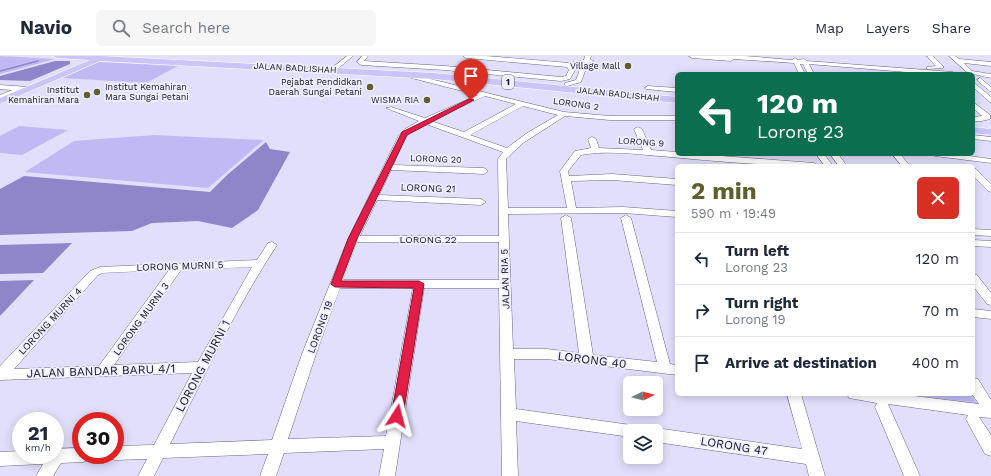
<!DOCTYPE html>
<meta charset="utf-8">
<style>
body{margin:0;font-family:"Work Sans",sans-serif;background:#f6f6f7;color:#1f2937;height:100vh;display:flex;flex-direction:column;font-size:15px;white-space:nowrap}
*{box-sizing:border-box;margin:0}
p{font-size:13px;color:#747a83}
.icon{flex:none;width:22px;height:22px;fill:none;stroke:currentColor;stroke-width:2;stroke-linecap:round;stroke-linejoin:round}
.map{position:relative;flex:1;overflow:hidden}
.side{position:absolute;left:675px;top:108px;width:300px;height:232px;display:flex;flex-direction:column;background:#fff;border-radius:6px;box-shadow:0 2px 10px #0003}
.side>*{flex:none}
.top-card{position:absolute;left:675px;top:16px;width:300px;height:84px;border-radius:6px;box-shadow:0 2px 10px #0003;background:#0b6e4f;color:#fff;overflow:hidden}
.needle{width:26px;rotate:84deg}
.buttons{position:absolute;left:623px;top:320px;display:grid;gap:8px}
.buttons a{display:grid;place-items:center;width:40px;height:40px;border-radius:6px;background:#fff;box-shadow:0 2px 10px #0003;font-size:20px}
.speed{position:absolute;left:12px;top:356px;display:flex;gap:8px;font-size:20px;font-weight:700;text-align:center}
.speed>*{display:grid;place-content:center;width:52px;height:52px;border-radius:50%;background:#fff;box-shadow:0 2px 10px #0003;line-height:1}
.speed small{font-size:10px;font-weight:400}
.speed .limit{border:6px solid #d22;background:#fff;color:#111}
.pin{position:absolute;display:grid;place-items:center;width:34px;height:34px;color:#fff;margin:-41px -17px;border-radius:50% 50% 50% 0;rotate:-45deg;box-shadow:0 0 4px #0007}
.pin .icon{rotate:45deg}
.me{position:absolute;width:44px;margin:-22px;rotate:9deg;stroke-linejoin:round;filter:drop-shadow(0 0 3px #0008)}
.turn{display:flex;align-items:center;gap:14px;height:84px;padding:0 16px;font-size:18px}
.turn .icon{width:52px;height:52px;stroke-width:2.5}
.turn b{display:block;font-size:28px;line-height:34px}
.round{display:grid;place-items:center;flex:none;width:42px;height:42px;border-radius:6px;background:#f6f6f7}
.summary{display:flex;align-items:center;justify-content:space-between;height:68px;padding:0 16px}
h1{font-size:24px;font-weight:700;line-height:30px;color:#5e5f2c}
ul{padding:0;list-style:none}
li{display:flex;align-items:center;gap:12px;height:52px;padding:0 16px;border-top:1px solid #e0e1e3}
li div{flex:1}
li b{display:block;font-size:15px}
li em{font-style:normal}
header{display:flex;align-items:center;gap:24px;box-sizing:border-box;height:56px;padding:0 20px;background:#fff;border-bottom:1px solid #e0e1e3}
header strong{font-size:19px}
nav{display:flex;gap:22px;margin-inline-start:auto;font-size:14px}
.search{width:280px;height:36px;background:#f6f6f7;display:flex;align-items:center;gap:10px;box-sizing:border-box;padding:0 14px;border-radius:6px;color:#747a83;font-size:15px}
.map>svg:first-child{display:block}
</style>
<header>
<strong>Navio</strong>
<div class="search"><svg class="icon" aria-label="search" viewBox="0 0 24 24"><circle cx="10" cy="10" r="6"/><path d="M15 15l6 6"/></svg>Search here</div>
<nav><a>Map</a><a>Layers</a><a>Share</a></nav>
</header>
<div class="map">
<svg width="991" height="420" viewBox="0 0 991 420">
<rect width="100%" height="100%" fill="#e1dffb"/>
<g fill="#c0baf4">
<path d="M0,0L55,3L0,18Z"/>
<path d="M99,6L178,10L146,27L63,22Z"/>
<path d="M19,70L68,74L22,99L0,97V80Z"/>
<path d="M154,79L264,84L208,132L25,116L74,85Z"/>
<path d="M903,338H971L977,347Z"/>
</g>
<g fill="#8f86c9">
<path d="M55,5H70V8L30,25L0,24V20Z"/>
<path d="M266,86L270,93L290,96L258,154L232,172L198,165L152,167L132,175L0,179V133L24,120L210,136L227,119Z"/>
<path d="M72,187L43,217L0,218V189Z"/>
<path d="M34,224L0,260V225Z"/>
</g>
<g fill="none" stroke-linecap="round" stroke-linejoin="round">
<path stroke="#8f86c9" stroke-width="1.5" d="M0,15L38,5"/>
<g stroke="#696780" stroke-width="1">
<g id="minor">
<path d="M347,0H353L335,15H331V13Z"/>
<path d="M362,0H368L364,5L445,10L561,21L566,20L569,14L567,11L466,2L463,0H486L569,7L584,4L585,0H591L590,3L594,5L588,7L581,26L567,30L565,29V27L576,24L582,8L572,10L575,14L570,23L561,25L445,14L361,9L357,6Z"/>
<path d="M689,0H745L792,4L795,2L798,4L804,3L807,5L953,16L956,18H930L809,8L814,18H808L803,8H800L805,18H799L794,7L734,3L731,5L692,2Z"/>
<path d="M927,0H933L943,10V12L927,13V11L936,10Z"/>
<path d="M949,0H955L959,3L991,6V10L964,7L972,15L991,18V22L968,17Z"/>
<path d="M402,16L564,56L610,60H677V64H610L565,60L523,87L506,103L508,152H567L560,115L575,95L591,92L588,83L592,81L596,83L599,92L643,94L634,73L638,71L642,73L651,94L677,96V98H696L814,107L818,110C761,110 704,104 648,99C625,97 603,95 581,99L568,115L569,120L612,118L677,123V129L612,124L571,125L576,152L623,151L677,155V161L623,157L508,158L513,293H547L579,297L561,162L566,159L571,162L593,299L657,306L621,162L626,159L631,162L670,308L677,309V319L547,303H514L516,353L631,369L636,370L639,375H630V381L516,365L518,420H502L499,232H424L395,420H379L384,393L284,397L276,420H260L268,398L163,402L154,420H138L147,403L115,404L109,402L108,399H115V390L154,389L192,317L0,324V310L90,215L100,211L257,204L268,187L272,186L277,189C236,251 204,321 170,388L272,384L302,298L348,183L399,79L405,73L419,65L386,52L391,51L425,62L478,39L400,19L399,18ZM485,40L516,48L464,76L431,65ZM523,50L558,59L527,77L507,92L470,79ZM426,68L503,96L498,103L499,180H360L377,144L481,149L486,146L481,143L379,139L391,114L484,118L488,115L484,112L393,109L406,80ZM357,186H499V224H343ZM252,211L198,306L114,309L181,214ZM169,214L99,310L14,313L98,219L102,217ZM340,232H413L386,380L288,383L316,298Z"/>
<path d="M980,22L991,31V36L978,25L977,24Z"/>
<path d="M973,26L991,41V47L973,31Z"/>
<path d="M0,29L28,31L31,33L28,35L20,34L0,43V39L12,34L0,33Z"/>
<path d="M648,30L677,32V36L646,33L645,32Z"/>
<path d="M973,46L990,59V63L982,65H973V61L982,60L973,52Z"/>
<path d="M973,79L991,81V85L973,83Z"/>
<path d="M816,98H824L833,110H825Z"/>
<path d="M830,98H838L847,110H839Z"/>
<path d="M892,98H900L910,110H902Z"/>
<path d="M931,98H955L991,103V107L935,100Z"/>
<path d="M973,112L976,113L991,128V136L988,135L973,120Z"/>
<path d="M973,173L991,174V180L973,179Z"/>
<path d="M973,184L991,185V191L973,190Z"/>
<path d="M973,218L977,219L991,237V249L987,248L973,230Z"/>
<path d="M973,253L991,255V263L973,261Z"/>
<path d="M973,322L978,323L991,344V362L979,361L991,379V400L985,398L968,367L966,363L968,359L888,348L920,420H904L875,351L877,347L849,342L847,338H898L979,348L972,338Z"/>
<path d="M787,338H801L825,420H809L806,408L656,386V375H650L656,372L802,393Z"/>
<path d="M81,392V399H91L89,404L83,406L61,407L53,420H36L43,408L0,410V396L21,395V399H55V393Z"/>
</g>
</g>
<g stroke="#fff" stroke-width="1">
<g id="major">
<path d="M53,0H101L434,17L677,41V47L434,23L100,5L0,48V42L90,4L57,2Z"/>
<path d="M973,71L991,73V79L973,77Z"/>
</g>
</g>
<use href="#minor" fill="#fff" fill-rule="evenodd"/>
<use href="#major" fill="#cbc4f6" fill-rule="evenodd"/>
</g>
<path fill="#e11d48" stroke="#92132f" d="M469,43L474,44L407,79L357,183L341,225H419L424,228L403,360L402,364L397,365L393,364L391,360L414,232L335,231L331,228L348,183L402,76Z"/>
<g fill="#5e5f2c" stroke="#efeeff" stroke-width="1.5">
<circle cx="628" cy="10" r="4"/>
<circle cx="370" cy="31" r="4"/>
<circle cx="97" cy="36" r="4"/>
<circle cx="87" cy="39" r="4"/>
<circle cx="427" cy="44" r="4"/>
</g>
<g text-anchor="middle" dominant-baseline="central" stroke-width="3.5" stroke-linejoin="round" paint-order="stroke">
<g font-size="9" fill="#14131d" stroke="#efeeff" text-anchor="end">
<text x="620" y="10">Village Mall</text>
<text x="362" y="26">Pejabat Pendidkan<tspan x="362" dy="10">Daerah Sungai Petani</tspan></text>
<text x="105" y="31" text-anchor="start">Institut Kemahiran<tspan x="105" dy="10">Mara Sungai Petani</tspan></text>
<text x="79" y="34">Institut<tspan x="79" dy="10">Kemahiran Mara</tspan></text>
<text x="419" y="44">WISMA RIA</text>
</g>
<g font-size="9" fill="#14131d" stroke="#efeeff">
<text transform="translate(295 12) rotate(3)">JALAN BADLISHAH</text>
<text transform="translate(618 38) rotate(6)">JALAN BADLISHAH</text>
<text transform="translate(576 48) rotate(8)">LORONG 2</text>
<text transform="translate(641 86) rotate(4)">LORONG 9</text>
<text transform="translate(436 103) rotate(2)">LORONG 20</text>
</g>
<rect fill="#efeeff" stroke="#565561" stroke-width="1" x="502" y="19" width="12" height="14" rx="3"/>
<g font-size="9" font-weight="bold" fill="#14131d">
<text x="508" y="26">1</text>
</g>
<g font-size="10" fill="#14131d" stroke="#efeeff">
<text transform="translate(428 132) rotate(2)">LORONG 21</text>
<text x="428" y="183">LORONG 22</text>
<text transform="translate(180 210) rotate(-2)">LORONG MURNI 5</text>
<text transform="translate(505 223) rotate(-92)">JALAN RIA 5</text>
<text transform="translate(141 263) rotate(-54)">LORONG MURNI 3</text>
<text transform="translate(50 265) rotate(-47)">LORONG MURNI 4</text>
<text transform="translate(320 271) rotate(-70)">LORONG 19</text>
</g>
<g font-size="12" fill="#14131d" stroke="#efeeff">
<text transform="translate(592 304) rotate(7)">LORONG 40</text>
<text transform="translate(203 310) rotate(-62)">LORONG MURNI 1</text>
<text transform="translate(101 315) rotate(-2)">JALAN BANDAR BARU 4/1</text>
<text transform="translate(734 390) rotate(9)">LORONG 47</text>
</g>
</g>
</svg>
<div class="buttons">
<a><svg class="needle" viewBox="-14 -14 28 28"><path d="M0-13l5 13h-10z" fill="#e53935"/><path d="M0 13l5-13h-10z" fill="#747a83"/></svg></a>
<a><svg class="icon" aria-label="layers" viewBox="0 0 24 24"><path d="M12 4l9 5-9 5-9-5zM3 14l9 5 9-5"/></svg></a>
</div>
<div class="speed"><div>21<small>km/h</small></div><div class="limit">30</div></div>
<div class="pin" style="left:471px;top:44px;background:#d93025"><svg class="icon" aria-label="arrive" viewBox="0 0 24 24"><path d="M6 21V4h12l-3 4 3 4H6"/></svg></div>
<svg class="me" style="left:397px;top:360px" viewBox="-20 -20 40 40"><path d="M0-17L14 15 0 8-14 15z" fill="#e11d48" stroke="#fff" stroke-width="4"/></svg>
<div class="top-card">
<div class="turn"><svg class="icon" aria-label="left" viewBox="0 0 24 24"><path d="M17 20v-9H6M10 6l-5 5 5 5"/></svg><div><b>120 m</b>Lorong 23</div></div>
</div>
<section class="side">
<div class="summary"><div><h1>2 min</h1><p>590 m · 19:49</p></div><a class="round" style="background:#d93025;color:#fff"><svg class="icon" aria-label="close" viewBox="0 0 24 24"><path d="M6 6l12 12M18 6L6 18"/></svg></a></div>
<ul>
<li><svg class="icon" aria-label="left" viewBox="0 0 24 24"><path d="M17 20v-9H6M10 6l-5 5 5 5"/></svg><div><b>Turn left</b><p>Lorong 23</p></div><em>120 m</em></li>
<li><svg class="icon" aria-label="right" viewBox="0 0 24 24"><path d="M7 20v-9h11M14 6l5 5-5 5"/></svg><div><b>Turn right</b><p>Lorong 19</p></div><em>70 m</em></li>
<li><svg class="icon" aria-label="arrive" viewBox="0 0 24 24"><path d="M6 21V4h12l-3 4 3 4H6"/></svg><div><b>Arrive at destination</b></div><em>400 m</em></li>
</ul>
</section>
</div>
